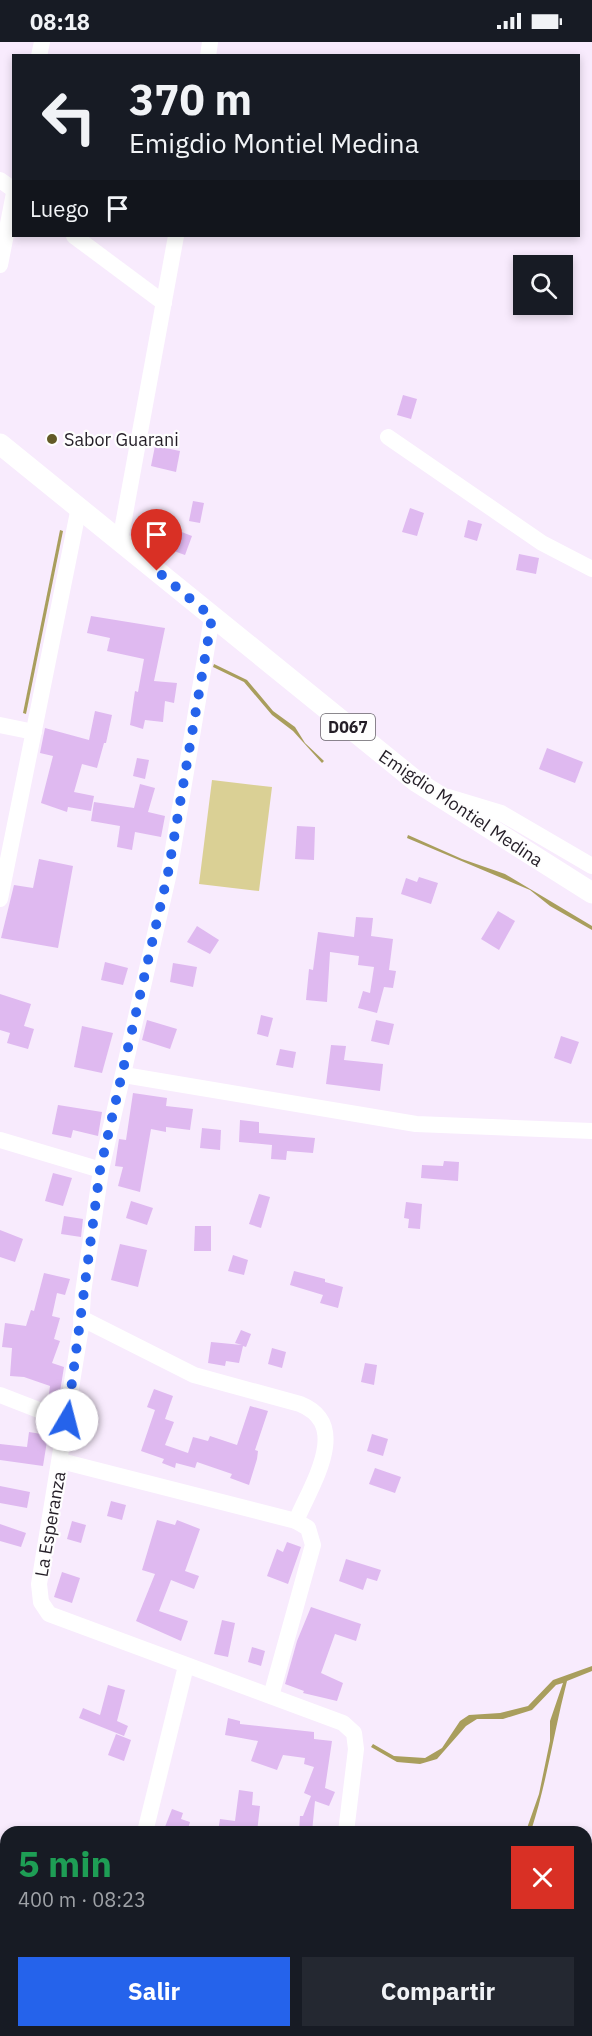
<!DOCTYPE html>
<html lang="es">
<meta charset="utf-8">
<style>
body{margin:0;font-family:"IBM Plex Sans",sans-serif;background:#242831;color:#f1f3f6;height:100vh;display:flex;flex-direction:column;font-size:22px;white-space:nowrap}
*{box-sizing:border-box;margin:0}
p{font-size:20px;color:#9ea1a6}
.icon{flex:none;width:33px;height:33px;fill:none;stroke:currentColor;stroke-width:2;stroke-linecap:round;stroke-linejoin:round}
.map{position:relative;flex:1;overflow:hidden}
.side{position:absolute;left:0px;top:1784px;width:592px;height:212px;display:flex;flex-direction:column;background:#171b24;border-radius:18px 18px 0 0;box-shadow:0 3px 9px #0003}
.side>*{flex:none}
.hud{position:absolute;left:12px;top:12px;width:568px;height:183px;border-radius:0px;box-shadow:0 3px 9px #0003;background:#171b24;color:#f1f3f6;overflow:hidden}
.tools{position:absolute;left:513px;top:213px;display:grid;gap:12px}
.tools a{display:grid;place-items:center;width:60px;height:60px;border-radius:0px;background:#171b24;box-shadow:0 3px 9px #0003;font-size:30px}
.pin{position:absolute;display:grid;place-items:center;width:51px;height:51px;color:#fff;margin:-62px -26px;border-radius:50% 50% 50% 0;rotate:-45deg;box-shadow:0 0 6px #0007}
.pin .icon{rotate:45deg}
.me{position:absolute;width:66px;margin:-33px;rotate:8deg;stroke-linejoin:round;filter:drop-shadow(0 0 4px #0008)}
.turn{display:flex;align-items:center;gap:21px;height:126px;padding:0 18px;font-size:27px}
.turn .icon{width:78px;height:78px;stroke-width:2.5}
.turn b{display:block;font-size:42px;line-height:51px}
.then{display:flex;align-items:center;height:57px;padding:0 18px;background:#0003;gap:12px;font-size:22px}
.round{display:grid;place-items:center;flex:none;width:63px;height:63px;border-radius:0px;background:#242831}
.headline{display:flex;align-items:center;justify-content:space-between;height:102px;padding:0 18px}
h1{font-size:36px;font-weight:700;line-height:45px;color:#1e9e55}
.cta{display:flex;gap:12px;margin-top:auto;padding:12px 18px}
.cta a{flex:1;height:69px;border-radius:0px;background:#2563eb;color:#fff;font-size:24px;font-weight:700;line-height:69px;text-align:center}
.cta a+a{background:#242831;color:#f1f3f6}
.status{display:flex;justify-content:space-between;align-items:center;height:42px;padding:0 30px;background:#171b24;direction:ltr}
.status svg{height:16px;fill:currentColor}
.map>svg:first-child{display:block}
</style>
<div class="status"><b>08:18</b><svg viewBox="0 0 49 12"><path d="M0 12V9h3v3zM5 12V6h3v6zM10 12V3h3v9zM15 12V0h3v12zM26 1h20v11H26zM47 4h2v5h-2z"/></svg></div>
<div class="map">
<svg width="592" height="1994" viewBox="0 0 592 1994">
<rect width="100%" height="100%" fill="#f8ebfd"/>
<path fill="#dad095" d="M212,738L272,745L259,849L199,842Z"/>
<g fill="#a99e5d">
<path d="M60,488L63,489L26,672L23,671Z"/>
<path d="M214,622L247,638L273,669L295,685L305,701L324,719L322,721L293,689L272,673L244,640L213,625Z"/>
<path d="M408,793L462,817L505,832L592,884V888L550,864L530,848L407,796Z"/>
<path d="M592,1624V1629L567,1639C554,1689 547,1740 531,1789H526L539,1752L550,1699V1679L563,1641L556,1643L532,1668L503,1677H477L466,1684L437,1717L420,1722L397,1720L371,1705L373,1702L394,1714L425,1716L442,1706L460,1679L469,1673L500,1671L528,1664L553,1638Z"/>
</g>
<g fill="#dfb9f0">
<path d="M403,353L417,357L411,377L397,373Z"/>
<path d="M155,404L180,409L176,430L151,424Z"/>
<path d="M193,459L204,461L200,481L189,479Z"/>
<path d="M410,466L424,471L417,494L402,490Z"/>
<path d="M468,478L482,482L477,499L464,495Z"/>
<path d="M179,489L192,494L185,513L171,508Z"/>
<path d="M519,512L539,516L536,532L516,528Z"/>
<path d="M91,574L165,586L154,639L177,641L174,661L165,659L163,680L145,678L143,687L130,683L135,649L138,650L144,617L107,609L110,596L87,591Z"/>
<path d="M95,669L112,673L106,701H104L97,726L82,722L74,750L94,754L91,769L68,765L67,770L41,761L53,714L40,711L45,686L89,698Z"/>
<path d="M547,706L583,720L575,741L539,727Z"/>
<path d="M137,716L149,718L145,737L133,734Z"/>
<path d="M140,742L155,746L148,770L165,774L161,795L135,790L132,808L117,805L120,784L91,779L94,760L134,766Z"/>
<path d="M297,784L315,785L314,818L295,817Z"/>
<path d="M39,817L73,824L58,906L1,896L14,843L33,846Z"/>
<path d="M419,835L438,841L431,862L401,852L406,836L417,840Z"/>
<path d="M498,869L515,879L499,908L481,897Z"/>
<path d="M356,875L373,876L371,894L393,897L389,928L396,929L393,946L384,945L377,971L358,966L363,949L370,951L374,925L358,923L359,914L330,910L327,960L306,958L309,927L313,928L318,890L354,895Z"/>
<path d="M197,884L219,898L210,912L187,900Z"/>
<path d="M105,920L128,926L123,943L101,938Z"/>
<path d="M173,921L197,925L193,945L170,940Z"/>
<path d="M0,952L31,962L24,984L34,987L28,1007L7,1001L10,991L0,988Z"/>
<path d="M261,973L273,976L268,995L257,992Z"/>
<path d="M147,978L177,987L170,1007L142,998Z"/>
<path d="M376,978L394,982L389,1003L371,999Z"/>
<path d="M82,984L113,991L102,1031L74,1025Z"/>
<path d="M561,994L579,1000L571,1022L554,1016Z"/>
<path d="M331,1003L346,1004L344,1018L383,1022L380,1049L326,1042Z"/>
<path d="M280,1007L296,1010L293,1026L276,1023Z"/>
<path d="M133,1051L167,1056L166,1064L193,1067L190,1088L166,1085V1090L151,1087L140,1150L118,1144L123,1125L115,1124L119,1097L126,1098Z"/>
<path d="M58,1063L102,1070L98,1094L73,1088L71,1096L52,1092Z"/>
<path d="M240,1078L259,1080V1091L315,1096L313,1111L287,1109L286,1118L271,1117L272,1103L239,1100Z"/>
<path d="M202,1086L221,1088L220,1108L200,1106Z"/>
<path d="M444,1119L459,1120L458,1139L421,1136L422,1123L443,1124Z"/>
<path d="M53,1131L72,1136L63,1164L45,1159Z"/>
<path d="M259,1152L270,1155L261,1186L249,1182Z"/>
<path d="M131,1159L153,1166L147,1183L126,1176Z"/>
<path d="M406,1160L422,1162L420,1187L408,1186L409,1177L404,1176Z"/>
<path d="M64,1174L83,1177L81,1195L61,1192Z"/>
<path d="M195,1184H211V1209H194Z"/>
<path d="M0,1188L23,1197L15,1220L0,1215Z"/>
<path d="M120,1202L147,1208L138,1245L111,1238Z"/>
<path d="M233,1213L248,1218L244,1233L228,1229Z"/>
<path d="M294,1229L325,1237V1240L343,1245L338,1266L320,1261L323,1253L290,1243Z"/>
<path d="M44,1231L70,1237L65,1253L57,1251L52,1274L60,1276L54,1297L60,1299L52,1321L64,1325L58,1362L48,1360L50,1344L24,1335L10,1334L12,1306L2,1305L5,1281L26,1284L31,1268L34,1269Z"/>
<path d="M241,1288L251,1292L246,1305L243,1304L239,1321L226,1319L225,1324L208,1321L211,1300L242,1303L235,1301Z"/>
<path d="M272,1306L286,1310L282,1326L268,1322Z"/>
<path d="M365,1321L377,1323L374,1343L361,1340Z"/>
<path d="M154,1347L173,1354L165,1377L174,1380L165,1403L188,1411L193,1395L208,1399L210,1394L237,1403L250,1364L268,1369L255,1408L258,1409L257,1417L249,1443L230,1436L232,1432L197,1420L195,1426L176,1421L175,1426L162,1421L164,1417L141,1409L155,1368L147,1365Z"/>
<path d="M29,1390L48,1393L43,1424L0,1418V1402L27,1405Z"/>
<path d="M372,1392L388,1397L383,1414L367,1409Z"/>
<path d="M375,1426L401,1435L395,1451L369,1442Z"/>
<path d="M0,1444L30,1450L27,1466L0,1461Z"/>
<path d="M111,1459L126,1463L122,1478L107,1474Z"/>
<path d="M157,1478L175,1483L177,1478L200,1487L185,1529L199,1534L194,1547L171,1538L159,1569L188,1579L181,1599L136,1579L155,1532L142,1528Z"/>
<path d="M72,1479L86,1483L81,1501L67,1497Z"/>
<path d="M0,1482L26,1491L21,1505L0,1499Z"/>
<path d="M287,1500L301,1505L288,1542L267,1534L277,1507L283,1510Z"/>
<path d="M346,1517L381,1528L377,1539L367,1536L363,1548L339,1539Z"/>
<path d="M62,1530L80,1536L72,1561L54,1555Z"/>
<path d="M311,1565L361,1582L356,1599L335,1592L321,1631L343,1641L337,1659L303,1651L304,1649L285,1642L297,1599Z"/>
<path d="M222,1578L235,1581L228,1615L214,1612Z"/>
<path d="M252,1605L265,1609L261,1624L248,1620Z"/>
<path d="M108,1643L125,1648L117,1679L128,1684L124,1694L79,1676L83,1666L100,1673Z"/>
<path d="M228,1676L240,1679V1682L314,1690V1697L332,1699L325,1746L335,1750L329,1764L315,1759L312,1790H299L300,1774H303L311,1754L304,1751L314,1725L304,1722L305,1716L283,1713L277,1728L251,1719L258,1699L225,1693Z"/>
<path d="M116,1692L131,1698L124,1719L108,1713Z"/>
<path d="M239,1748L253,1750L252,1763L260,1764L257,1790H218L220,1777L235,1779Z"/>
<path d="M172,1767L183,1771L181,1777L190,1780L187,1790H163Z"/>
</g>
<g fill="none" stroke-linecap="round" stroke-linejoin="round">
<g stroke="#fff" stroke-width="16">
<path d="M39,14L42,0"/>
<path d="M208,14L210,0"/>
<path d="M0,138L14,148"/>
<path d="M74,194L164,261"/>
<path d="M0,223L14,151"/>
<path d="M388,395L542,501L592,527"/>
<path d="M120,499L176,194"/>
<path d="M212,575L169,831L101,1128L83,1251L81,1285L39,1542L41,1560L49,1572L343,1681L354,1691L356,1707L346,1790"/>
<path d="M0,683L34,690"/>
<path d="M448,755L501,771L592,824"/>
<path d="M0,857L79,465"/>
<path d="M124,1033L416,1082L592,1089"/>
<path d="M0,1098L101,1128"/>
<path d="M81,1276L194,1333L300,1362C352,1383 311,1443 296,1479L308,1486L313,1503L271,1654"/>
<path d="M0,1353L67,1379"/>
<path d="M61,1419L296,1479"/>
<path d="M145,1790L186,1624"/>
<path d="M136,1989L223,1994"/>
<path d="M321,1994V1989"/>
</g>
<path stroke="#fff" stroke-width="21" d="M0,402L417,740L592,851"/>
</g>
<g fill="none" stroke-linecap="round" stroke-linejoin="round">
<path stroke="#2563eb" stroke-width="10" stroke-dasharray="0 18" d="M67,1378L100,1128L168,831L212,575L157,529"/>
</g>
<circle fill="#635a27" stroke="#fefefe" stroke-width="2" cx="52" cy="397" r="6"/>
<g text-anchor="middle" dominant-baseline="central" stroke-width="4.5" stroke-linejoin="round" paint-order="stroke">
<rect fill="#fefefe" stroke="#656168" stroke-width="1.5" x="321" y="672" width="54" height="26" rx="4.5"/>
<g font-size="16" font-weight="bold" fill="#241e27">
<text x="348" y="685">D067</text>
</g>
<g font-size="18" fill="#241e27" stroke="#fefefe" text-anchor="start">
<text x="64" y="397">Sabor Guarani</text>
</g>
<g font-size="18" fill="#241e27" stroke="#fefefe">
<text transform="translate(461 766) rotate(34)">Emigdio Montiel Medina</text>
<text transform="translate(50 1482) rotate(-80)">La Esperanza</text>
</g>
</g>
</svg>
<div class="tools">
<a><svg class="icon" aria-label="search" viewBox="0 0 24 24"><circle cx="10" cy="10" r="6"/><path d="M15 15l6 6"/></svg></a>
</div>
<div class="pin" style="left:157px;top:529px;background:#d93025"><svg class="icon" aria-label="arrive" viewBox="0 0 24 24"><path d="M6 21V4h12l-3 4 3 4H6"/></svg></div>
<svg class="me" style="left:67px;top:1378px" viewBox="-20 -20 40 40"><circle r="19" fill="#fff"/><path d="M0-13L10 11 0 6-10 11z" fill="#2563eb"/></svg>
<div class="hud">
<div class="turn"><svg class="icon" aria-label="left" viewBox="0 0 24 24"><path d="M17 20v-9H6M10 6l-5 5 5 5"/></svg><div><b>370 m</b>Emigdio Montiel Medina</div></div>
<div class="then">Luego<svg class="icon" aria-label="arrive" viewBox="0 0 24 24"><path d="M6 21V4h12l-3 4 3 4H6"/></svg></div>
</div>
<section class="side">
<div class="headline"><div><h1>5 min</h1><p>400 m · 08:23</p></div><a class="round" style="background:#d93025;color:#fff"><svg class="icon" aria-label="close" viewBox="0 0 24 24"><path d="M6 6l12 12M18 6L6 18"/></svg></a></div>
<div class="cta"><a>Salir</a><a>Compartir</a></div>
</section>
</div>
